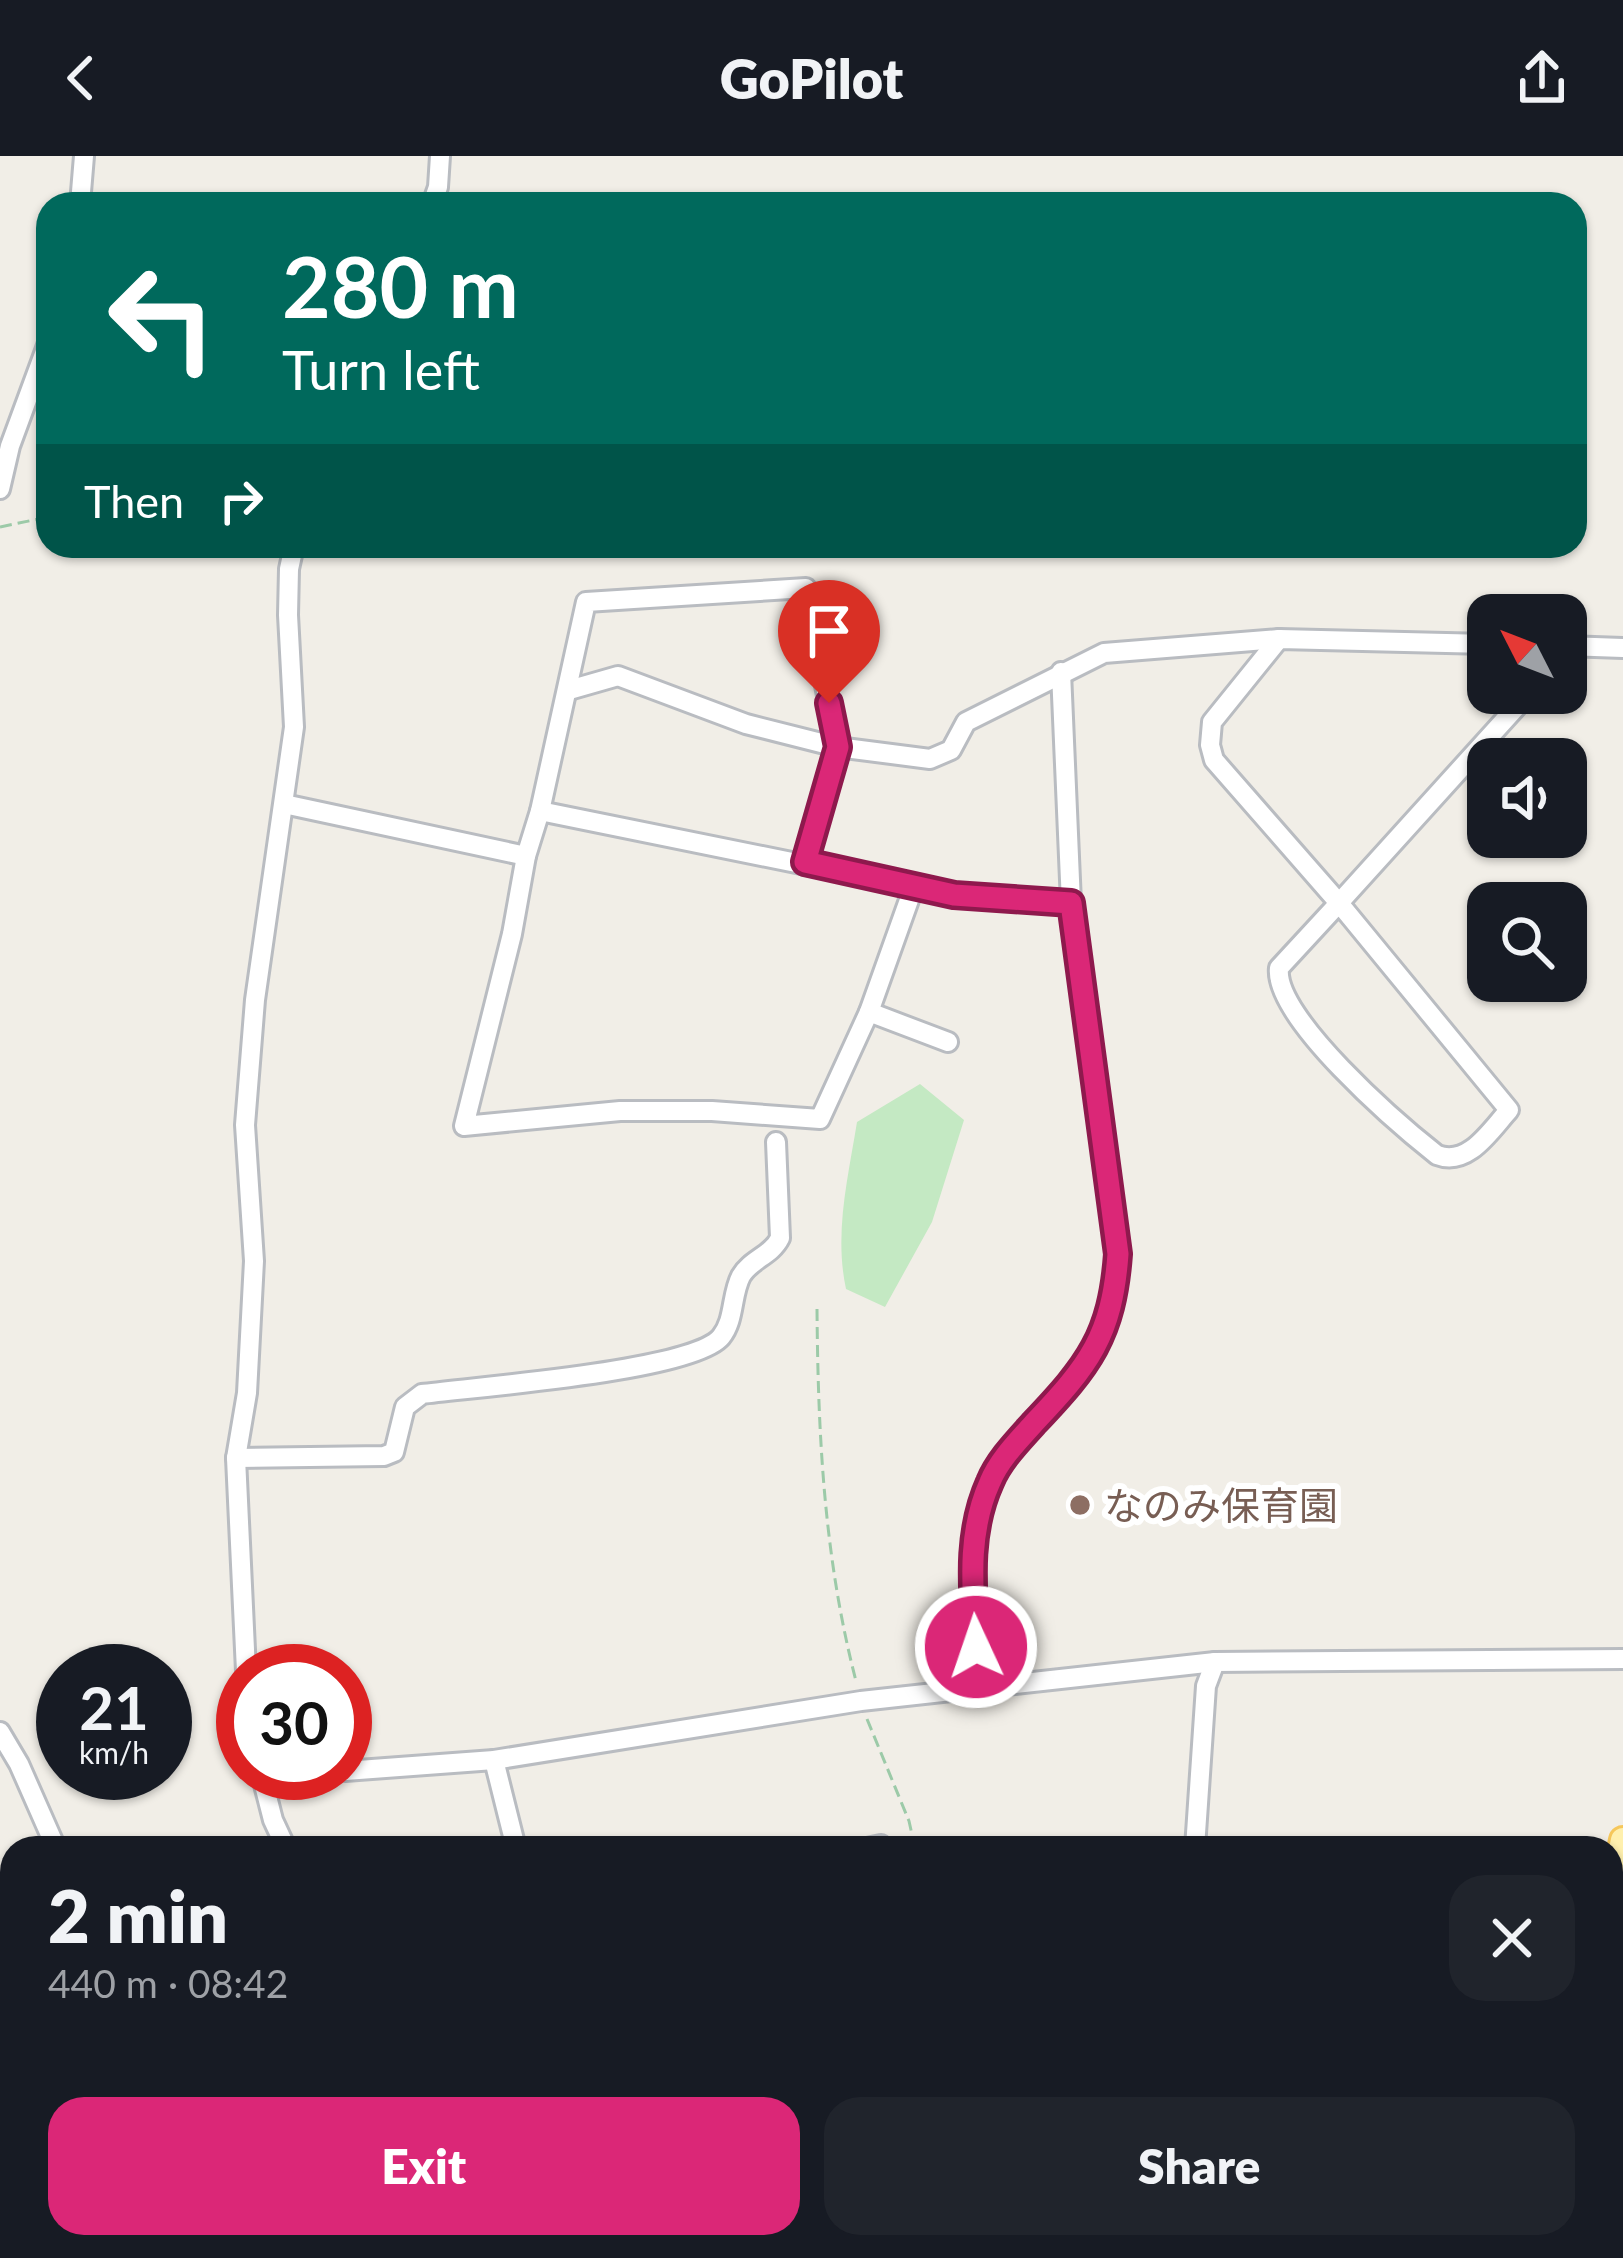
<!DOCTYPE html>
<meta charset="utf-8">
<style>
body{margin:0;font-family:Lato,"Noto Sans JP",sans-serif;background:#20242c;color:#f1f3f6;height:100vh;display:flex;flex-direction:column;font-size:45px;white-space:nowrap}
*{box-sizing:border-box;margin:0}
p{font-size:39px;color:#9ea1a6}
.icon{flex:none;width:66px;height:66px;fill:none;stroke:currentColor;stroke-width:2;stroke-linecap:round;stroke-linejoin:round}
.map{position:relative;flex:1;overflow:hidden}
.drawer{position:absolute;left:0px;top:1680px;width:1623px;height:423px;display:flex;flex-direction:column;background:#171b24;border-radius:36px 36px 0 0;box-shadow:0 3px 9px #0004}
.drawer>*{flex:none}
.banner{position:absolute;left:36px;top:36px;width:1551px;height:366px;border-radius:36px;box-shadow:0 3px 9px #0004;background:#00695c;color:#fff;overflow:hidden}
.needle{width:78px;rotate:312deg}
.fabs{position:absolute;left:1467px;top:438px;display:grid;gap:24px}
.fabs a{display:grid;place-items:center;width:120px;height:120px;border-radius:24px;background:#171b24;box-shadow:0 3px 9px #0004;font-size:60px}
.speed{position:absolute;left:36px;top:1488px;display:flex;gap:24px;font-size:60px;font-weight:700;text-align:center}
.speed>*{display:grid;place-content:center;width:156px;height:156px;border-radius:50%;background:#171b24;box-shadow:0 3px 9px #0004;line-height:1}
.speed small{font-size:30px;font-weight:400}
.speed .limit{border:18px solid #d22;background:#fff;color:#111}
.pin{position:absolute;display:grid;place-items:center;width:102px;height:102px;color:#fff;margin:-123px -51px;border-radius:50% 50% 50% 0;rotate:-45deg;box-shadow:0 0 12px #0007}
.pin .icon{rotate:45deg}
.me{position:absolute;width:132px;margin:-66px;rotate:357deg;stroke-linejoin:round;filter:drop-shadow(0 0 9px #0008)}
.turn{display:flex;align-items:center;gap:42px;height:252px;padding:0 48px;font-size:54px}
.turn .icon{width:156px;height:156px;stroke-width:2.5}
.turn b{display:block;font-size:84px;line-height:102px}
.then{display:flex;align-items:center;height:114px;padding:0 48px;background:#0003;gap:24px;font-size:45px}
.round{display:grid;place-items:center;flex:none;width:126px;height:126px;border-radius:36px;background:#20242c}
.head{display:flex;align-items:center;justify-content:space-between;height:204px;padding:0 48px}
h1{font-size:72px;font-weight:800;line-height:90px}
.cta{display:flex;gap:24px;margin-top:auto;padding:24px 48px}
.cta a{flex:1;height:138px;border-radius:36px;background:#db2777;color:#fff;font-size:48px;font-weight:800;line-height:138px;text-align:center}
.cta a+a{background:#20242c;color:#f1f3f6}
header{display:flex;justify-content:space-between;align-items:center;height:156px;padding:0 48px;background:#171b24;font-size:54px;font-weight:800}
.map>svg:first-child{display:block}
</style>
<header><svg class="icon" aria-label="back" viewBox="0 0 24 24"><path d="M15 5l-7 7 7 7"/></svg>GoPilot<svg class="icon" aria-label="share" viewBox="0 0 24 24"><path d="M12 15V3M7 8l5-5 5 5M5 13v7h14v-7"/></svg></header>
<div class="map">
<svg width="1623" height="2102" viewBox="0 0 1623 2102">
<rect width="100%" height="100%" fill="#f1eee7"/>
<path fill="#c4e9c3" d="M920,928L964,964L932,1066L885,1151L846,1133C834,1077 848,1022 857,966Z"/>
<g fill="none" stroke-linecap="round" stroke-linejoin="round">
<g stroke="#b9bcc1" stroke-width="24">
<g id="minor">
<path d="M80,48L84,0"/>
<path d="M432,48L438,31L440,0"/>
<path d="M0,333L10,290L48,187"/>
<path d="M1279,483L1212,566L1210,589L1214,604L1339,747L1529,537"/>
<path d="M1566,490L1623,492"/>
<path d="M569,534L618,520L746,568L837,591L930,603L951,594L966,566L1104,497L1279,483L1488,488"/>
<path d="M284,648L526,700"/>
<path d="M540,655L954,739L1071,747"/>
<path d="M805,706L837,591L806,432L586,446L540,655L526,700L512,778L464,970L620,955H712L820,963L869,856L914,730"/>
<path d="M1339,747L1509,954C1490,975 1468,1011 1437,999C1399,969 1273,861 1279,812Z"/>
<path d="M869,856L948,886"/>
<path d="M236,1302L384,1300L394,1296L405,1251L422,1238C475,1231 693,1215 721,1181C735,1164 731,1139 741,1120C751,1103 771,1100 780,1082L776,986"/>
<path d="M246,1515L236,1302L247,1237L254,1105L245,969L255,844L294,571L288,459L289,413L294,390"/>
<path d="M978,1532C975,1465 959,1386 991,1323C1001,1302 1020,1283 1036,1266C1090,1208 1112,1179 1117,1098L1071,747L1061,516"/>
<path d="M0,1576L19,1608L56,1692"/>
<path d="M494,1604L516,1692"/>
<path d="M345,1615L494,1604L861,1545L1215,1506L1623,1503"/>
<path d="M261,1617L273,1664L286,1692"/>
<path d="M261,1620L310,1617"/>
<path d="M867,1692L881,1689"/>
<path d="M1195,1692L1206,1530L1215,1506"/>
<path d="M0,1806L12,1802"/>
<path d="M0,2013L12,2008"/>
<path d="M169,2091L172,2102"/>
<path d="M630,2091L631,2102"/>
<path d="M1072,2091L1074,2102"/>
<path d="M351,2102L367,2091"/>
<path d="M539,2102V2091"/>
</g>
</g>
<g stroke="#f6c75b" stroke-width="30">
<g id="major">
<path d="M1611,1742L1623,1684"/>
<path d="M1486,2102L1490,2091"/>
</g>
</g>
<g stroke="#9ccaa8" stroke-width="3" stroke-dasharray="12 6" stroke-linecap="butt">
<path d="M0,371L48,361"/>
<path d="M817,1153C818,1279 824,1402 856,1525"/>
<path d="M867,1563L909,1665L915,1692"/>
</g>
<use href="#minor" stroke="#fff" stroke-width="18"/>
<use href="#major" stroke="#fff0ae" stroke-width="24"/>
</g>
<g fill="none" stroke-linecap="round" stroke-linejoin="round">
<g stroke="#8e194d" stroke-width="30">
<path id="route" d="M829,547L838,591L805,706L954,739L1071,747L1118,1098C1112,1180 1089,1209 1034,1267C1018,1285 999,1304 990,1326C966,1379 973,1435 976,1491"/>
</g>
<use href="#route" stroke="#db2777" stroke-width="21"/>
</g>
<circle fill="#8d6e63" stroke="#fff" stroke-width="4.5" cx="1080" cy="1349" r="12"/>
<g text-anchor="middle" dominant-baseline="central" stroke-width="12" stroke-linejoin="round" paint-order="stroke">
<g font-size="39" fill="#785e54" stroke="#fff" text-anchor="start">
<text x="1104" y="1349">なのみ保育園</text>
</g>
</g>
</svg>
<div class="fabs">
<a><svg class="needle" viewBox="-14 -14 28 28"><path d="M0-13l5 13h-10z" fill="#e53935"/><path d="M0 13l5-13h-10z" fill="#9ea1a6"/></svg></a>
<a><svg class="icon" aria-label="sound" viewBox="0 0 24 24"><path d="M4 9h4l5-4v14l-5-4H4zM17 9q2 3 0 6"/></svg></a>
<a><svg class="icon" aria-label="search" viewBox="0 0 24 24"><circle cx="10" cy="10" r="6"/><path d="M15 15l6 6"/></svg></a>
</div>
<div class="speed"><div>21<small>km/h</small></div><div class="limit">30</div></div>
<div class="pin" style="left:829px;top:547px;background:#d93025"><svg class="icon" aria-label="arrive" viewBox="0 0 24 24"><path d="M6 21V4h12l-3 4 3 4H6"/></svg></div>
<svg class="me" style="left:976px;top:1491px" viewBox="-20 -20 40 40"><circle r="17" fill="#db2777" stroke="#fff" stroke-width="3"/><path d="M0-11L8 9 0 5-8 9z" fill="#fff"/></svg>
<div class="banner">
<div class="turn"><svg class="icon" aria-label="left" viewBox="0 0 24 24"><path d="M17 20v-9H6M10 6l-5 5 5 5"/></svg><div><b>280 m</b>Turn left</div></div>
<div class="then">Then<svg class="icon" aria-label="right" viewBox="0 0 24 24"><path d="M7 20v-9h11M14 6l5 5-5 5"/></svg></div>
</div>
<section class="drawer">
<div class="head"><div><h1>2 min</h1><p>440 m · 08:42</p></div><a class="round"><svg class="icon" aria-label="close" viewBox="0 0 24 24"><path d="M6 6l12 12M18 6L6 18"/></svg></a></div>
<div class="cta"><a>Exit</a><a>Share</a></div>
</section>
</div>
